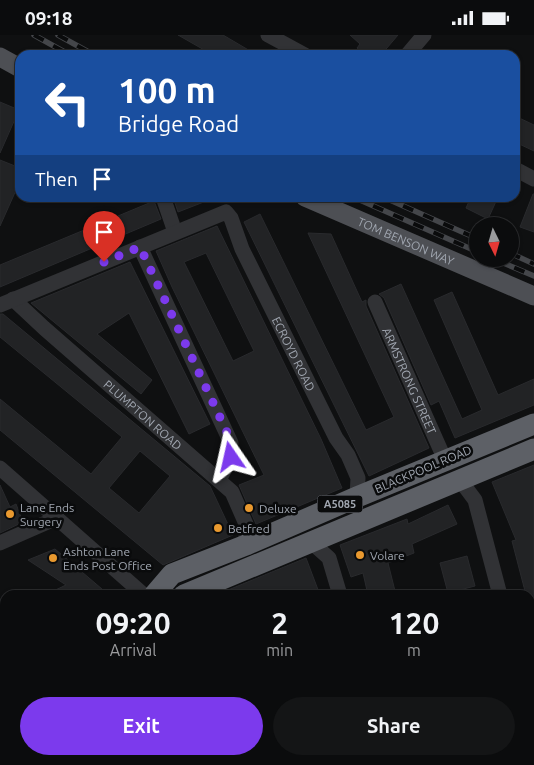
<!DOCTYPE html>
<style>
body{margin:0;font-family:Ubuntu,sans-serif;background:#141516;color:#f1f3f6;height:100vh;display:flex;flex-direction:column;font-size:19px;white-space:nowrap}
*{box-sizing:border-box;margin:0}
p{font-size:16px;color:#9a9b9d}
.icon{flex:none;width:28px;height:28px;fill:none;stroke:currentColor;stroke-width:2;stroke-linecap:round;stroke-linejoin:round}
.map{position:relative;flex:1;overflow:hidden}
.details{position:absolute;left:0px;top:555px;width:535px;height:175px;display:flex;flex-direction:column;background:#0b0c0d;border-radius:15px 15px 0 0;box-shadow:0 1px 4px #0004,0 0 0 1px #2b2c2e}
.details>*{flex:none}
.top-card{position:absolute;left:15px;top:15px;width:505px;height:152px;border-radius:15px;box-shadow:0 1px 4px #0004,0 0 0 1px #2b2c2e;background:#1a4fa0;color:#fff;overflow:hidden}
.needle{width:32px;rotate:175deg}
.tools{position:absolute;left:469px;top:182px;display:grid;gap:10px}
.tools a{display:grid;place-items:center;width:50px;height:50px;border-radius:50%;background:#0b0c0d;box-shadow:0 1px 4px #0004,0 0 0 1px #2b2c2e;font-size:25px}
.pin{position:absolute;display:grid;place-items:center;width:42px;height:42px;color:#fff;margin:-51px -21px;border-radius:50% 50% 50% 0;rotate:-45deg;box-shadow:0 0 5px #0007}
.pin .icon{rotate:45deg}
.me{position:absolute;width:55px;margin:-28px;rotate:349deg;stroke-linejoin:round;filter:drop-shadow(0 0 4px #0008)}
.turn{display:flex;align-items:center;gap:18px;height:105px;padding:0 20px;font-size:22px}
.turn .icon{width:65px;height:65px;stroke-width:2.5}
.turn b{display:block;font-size:35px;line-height:42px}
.then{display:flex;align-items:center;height:48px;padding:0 20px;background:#0003;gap:10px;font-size:19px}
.eta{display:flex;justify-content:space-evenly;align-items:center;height:85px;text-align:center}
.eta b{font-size:30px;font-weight:600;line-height:35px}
.action{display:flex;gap:10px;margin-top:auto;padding:10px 20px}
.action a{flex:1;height:58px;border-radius:30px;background:#7c3aed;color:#fff;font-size:20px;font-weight:600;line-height:58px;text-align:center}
.action a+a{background:#141516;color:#f1f3f6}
.status{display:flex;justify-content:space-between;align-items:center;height:35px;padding:0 25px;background:#0b0c0d;direction:ltr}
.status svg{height:14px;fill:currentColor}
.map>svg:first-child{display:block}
</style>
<div class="status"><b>09:18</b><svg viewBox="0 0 49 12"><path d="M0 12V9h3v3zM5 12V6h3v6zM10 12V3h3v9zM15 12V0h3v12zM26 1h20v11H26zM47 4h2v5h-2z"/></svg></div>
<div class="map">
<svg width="534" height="730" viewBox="0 0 534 730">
<rect width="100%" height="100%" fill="#0f1011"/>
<g fill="#222325" stroke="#292a2d" fill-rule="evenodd">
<path d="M178,0H223L257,20H213Z"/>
<path d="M350,0H398L381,20H365L357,13L360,9Z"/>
<path d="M0,67L19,75L0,118Z"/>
<path d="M515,81L534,90V116L515,107Z"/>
<path d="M0,125L20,133V154L17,153L0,191Z"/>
<path d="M533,159H534V197L520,192Z"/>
<path d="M173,162H214V163L178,177Z"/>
<path d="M471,162H498L488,184L466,173Z"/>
<path d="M154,166L161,184L0,252V230Z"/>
<path d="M260,179L366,395L394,382L308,198L331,199L362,267L366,265V271L429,413L369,441L244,187Z"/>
<path d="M217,191L321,404L342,453L256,489L239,450L264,440L172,252L156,216ZM206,218L254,316L233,326L184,227Z"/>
<path d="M130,227L210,389L189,399L129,278L97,299L152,345L141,359L31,268Z"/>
<path d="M401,249L462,384L482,375L434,265L452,257L498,360L534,344V370L455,403L439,366L431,370L384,263L379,259Z"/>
<path d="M0,279H3L210,451L233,500L163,530L0,395V364L91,439L122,402L0,302ZM140,416L170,441L139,478L109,453Z"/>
<path d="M534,430V573H530V560H526L512,506L516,505L492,447Z"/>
<path d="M0,450L10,472L16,469L23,487L0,498Z"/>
<path d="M448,470L457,489L412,509L414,518L388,528L396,560H368L363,538L351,542L340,510L407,484L408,489Z"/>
<path d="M55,514L109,560H45L66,550L28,525Z"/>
<path d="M467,521L475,551L448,558L440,528Z"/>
<path d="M306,523L320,560H216Z"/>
</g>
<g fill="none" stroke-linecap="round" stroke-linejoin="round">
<g stroke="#313235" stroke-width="15">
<path d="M268,0L305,20"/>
<path d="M407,20L424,0"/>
<path d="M515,134L534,144"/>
<path d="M163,162L175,197"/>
<path d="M140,212L231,408V422L219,445"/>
<path id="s1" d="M13,264L44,293L232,457L246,489V510"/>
<path id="s2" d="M375,267L445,425"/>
<path id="s3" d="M0,270L226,177L231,183L242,214L336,403L348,420L358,443L357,462"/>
<path d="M0,433L144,560"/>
<path d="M460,445L475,465L500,560"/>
<path d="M311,507L329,523L340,560"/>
<path d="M0,508L57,483"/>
<path d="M530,673L534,688"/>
<path d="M384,725L386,730"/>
<path d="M87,730L98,725"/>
</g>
<g stroke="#4d4f54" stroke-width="19">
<path d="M0,22L20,33"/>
<path id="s4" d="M305,162L534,261"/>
<path d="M189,725L191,730"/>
</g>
<g stroke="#5d6066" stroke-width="21">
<path d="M154,560L172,539L246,510L357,462L534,389"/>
<path d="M184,560L534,414"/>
<path d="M0,628L5,626"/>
</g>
<g stroke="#44464a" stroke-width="5.5">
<g id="rail">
<path d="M34,0L70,20"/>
<path d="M58,0L94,20"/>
<path d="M353,162L478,217"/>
<path d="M383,162L478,204"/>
<path d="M510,218L534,229"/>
<path d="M494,224L534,241"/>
</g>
</g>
<use href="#rail" stroke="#0a0b0c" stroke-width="4" stroke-dasharray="11" stroke-linecap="butt"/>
</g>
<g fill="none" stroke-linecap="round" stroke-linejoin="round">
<path stroke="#7c3aed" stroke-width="9" stroke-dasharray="0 16.2" d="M104,227L140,212L232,408L231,422"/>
</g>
<g fill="#e9992f" stroke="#0a0b0c" stroke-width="2">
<circle cx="249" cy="473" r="5"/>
<circle cx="10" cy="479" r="5"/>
<circle cx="218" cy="493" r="5"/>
<circle cx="360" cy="520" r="5"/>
<circle cx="53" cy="523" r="5"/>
</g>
<g text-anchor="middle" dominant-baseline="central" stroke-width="5" stroke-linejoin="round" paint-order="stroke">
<rect fill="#0a0b0c" stroke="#747880" stroke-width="1" x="317.5" y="460.5" width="45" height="17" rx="4"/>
<g font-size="11" font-weight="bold" fill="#a1a7b1">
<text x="340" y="469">A5085</text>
</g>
<g font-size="12" fill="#a1a7b1" stroke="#0a0b0c">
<text stroke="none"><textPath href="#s4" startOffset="110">TOM BENSON WAY</textPath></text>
<text stroke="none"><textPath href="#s3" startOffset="402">ECROYD ROAD</textPath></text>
<text stroke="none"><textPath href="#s2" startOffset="86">ARMSTRONG STREET</textPath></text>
<text stroke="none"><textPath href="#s1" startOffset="174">PLUMPTON ROAD</textPath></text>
<text transform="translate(423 434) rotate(-23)">BLACKPOOL ROAD</text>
</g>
<g font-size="12" fill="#a1a7b1" stroke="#0a0b0c" text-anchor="start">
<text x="20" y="472">Lane Ends<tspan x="20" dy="14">Surgery</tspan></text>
<text x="259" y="473">Deluxe</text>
<text x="228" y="493">Betfred</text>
<text x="63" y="516">Ashton Lane<tspan x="63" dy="14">Ends Post Office</tspan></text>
<text x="370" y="520">Volare</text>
</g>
</g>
</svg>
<div class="tools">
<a><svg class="needle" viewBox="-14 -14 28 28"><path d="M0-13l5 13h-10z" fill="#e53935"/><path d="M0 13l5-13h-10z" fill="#9a9b9d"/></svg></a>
</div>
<div class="pin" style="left:104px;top:227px;background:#d93025"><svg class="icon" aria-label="arrive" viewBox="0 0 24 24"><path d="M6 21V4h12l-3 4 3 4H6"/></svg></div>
<svg class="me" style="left:231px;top:422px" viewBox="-20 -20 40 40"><path d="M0-17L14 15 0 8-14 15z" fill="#7c3aed" stroke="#fff" stroke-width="4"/></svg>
<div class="top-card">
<div class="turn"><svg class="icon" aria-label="left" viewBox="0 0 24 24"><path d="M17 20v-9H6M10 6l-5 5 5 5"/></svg><div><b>100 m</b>Bridge Road</div></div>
<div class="then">Then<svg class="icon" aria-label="arrive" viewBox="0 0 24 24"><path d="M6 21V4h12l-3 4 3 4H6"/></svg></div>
</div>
<section class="details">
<div class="eta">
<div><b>09:20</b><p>Arrival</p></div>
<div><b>2</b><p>min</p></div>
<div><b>120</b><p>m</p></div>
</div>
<div class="action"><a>Exit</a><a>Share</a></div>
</section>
</div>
